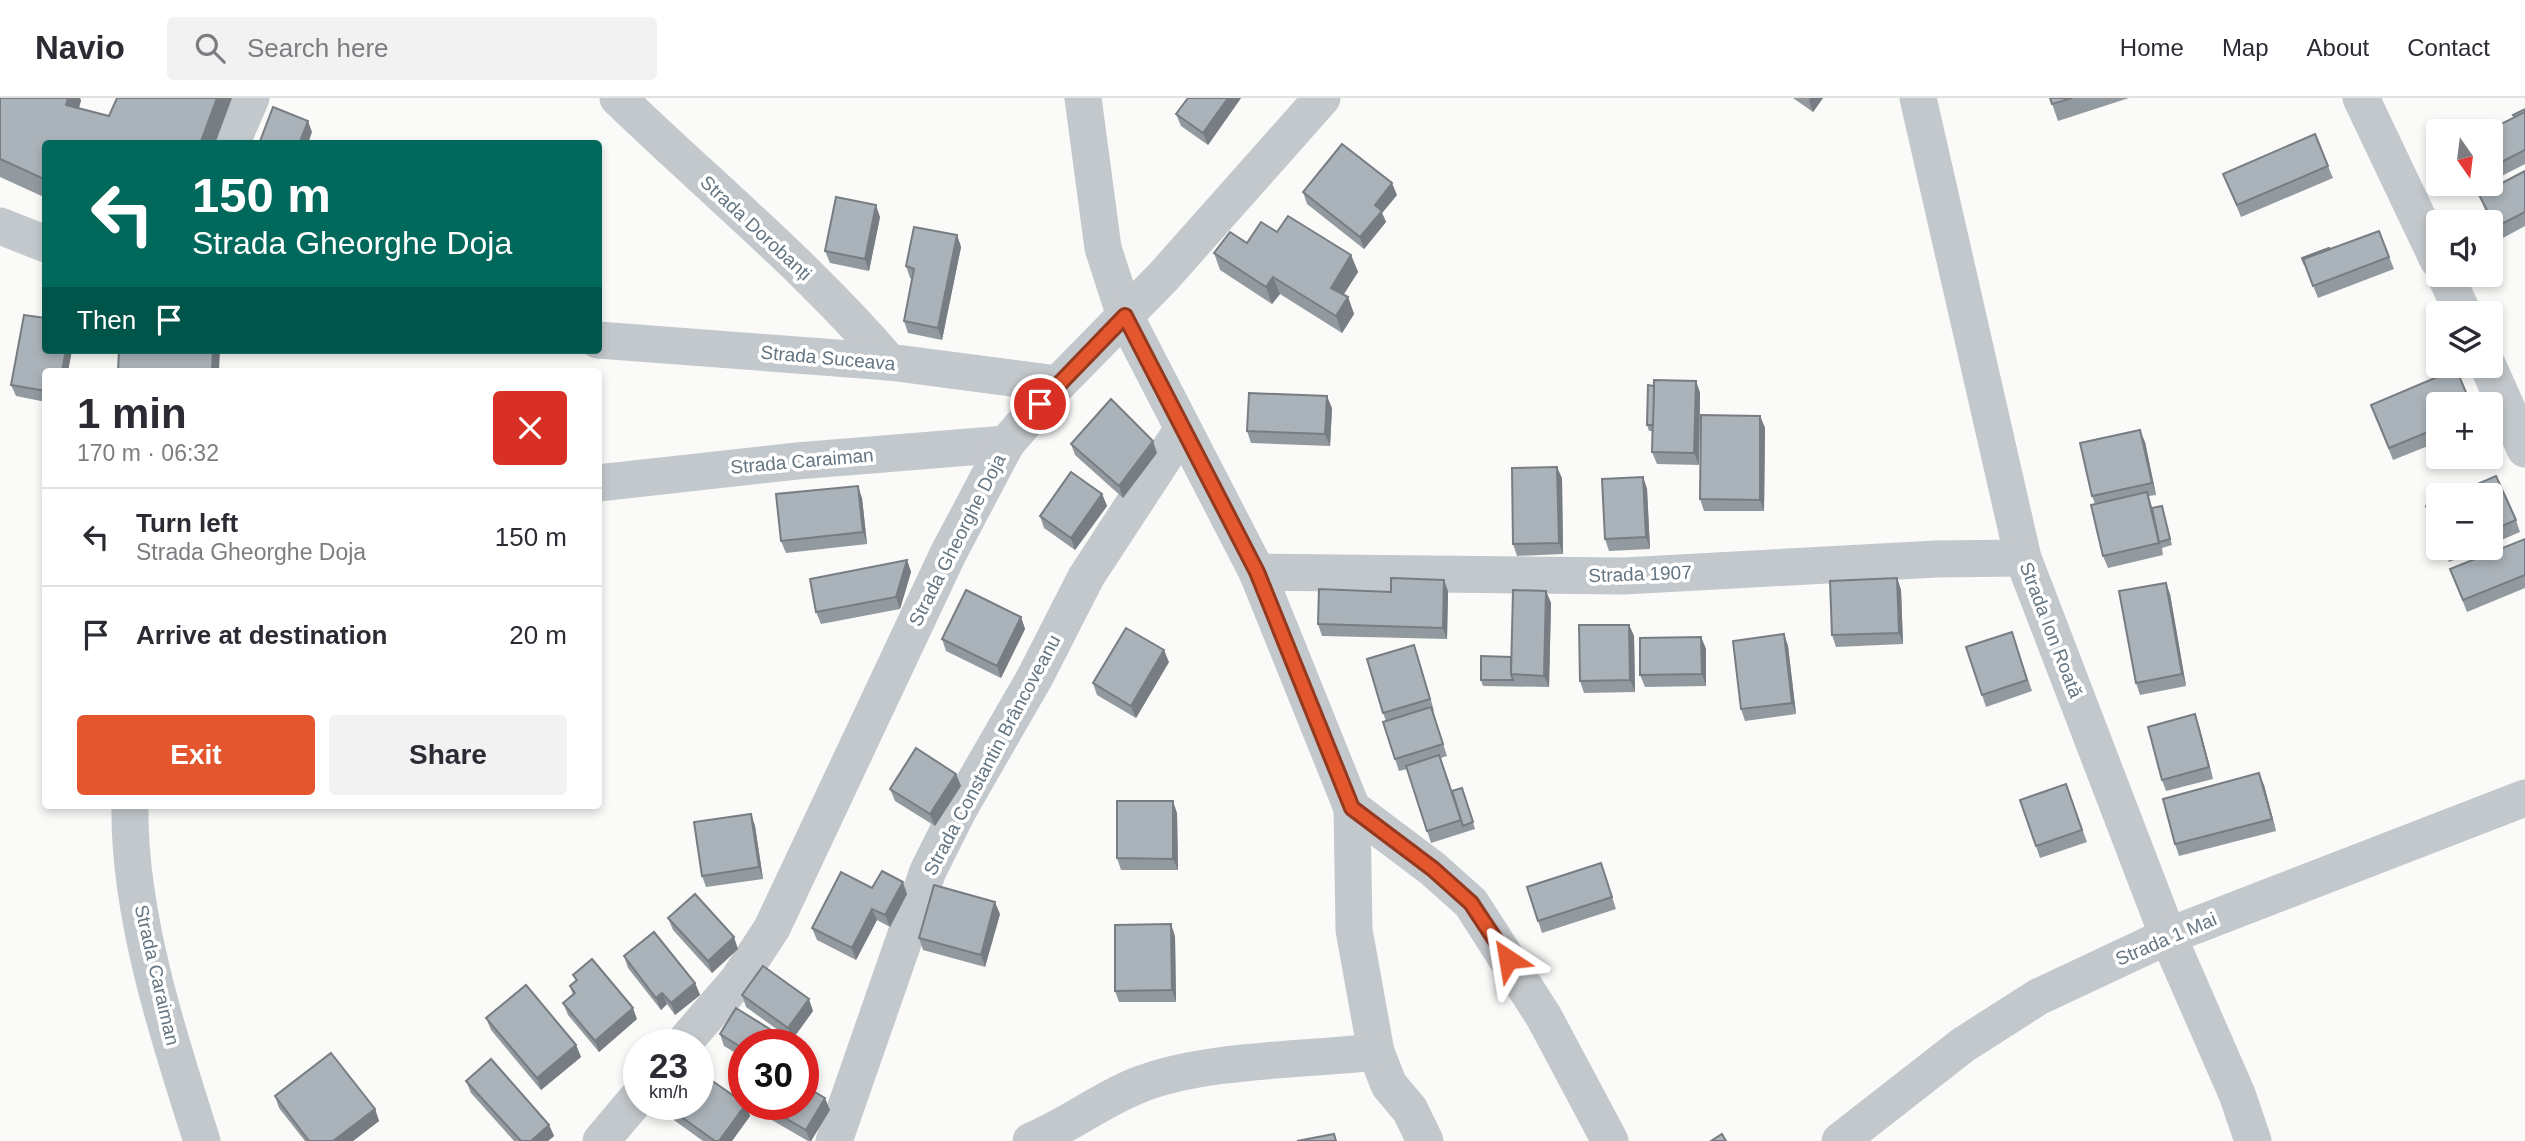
<!DOCTYPE html>
<meta charset="utf-8">
<style>
body{margin:0;font-family:Helvetica,sans-serif;background:#f2f2f3;color:#2b2b33;height:100vh;display:flex;flex-direction:column;font-size:26px;white-space:nowrap}
*{box-sizing:border-box;margin:0}
p{font-size:23px;color:#7c7c81}
.icon{flex:none;width:38px;height:38px;fill:none;stroke:currentColor;stroke-width:2;stroke-linecap:round;stroke-linejoin:round}
.map{position:relative;flex:1;overflow:hidden}
.drawer{position:absolute;left:42px;top:270px;width:560px;height:441px;display:flex;flex-direction:column;background:#fff;border-radius:7px;box-shadow:0 4px 10px #0003}
.drawer>*{flex:none}
.guide{position:absolute;left:42px;top:42px;width:560px;height:214px;border-radius:7px;box-shadow:0 4px 10px #0003;background:#00695c;color:#fff;overflow:hidden}
.needle{width:46px;rotate:166deg}
.buttons{position:absolute;left:2426px;top:21px;display:grid;gap:14px}
.buttons a{display:grid;place-items:center;width:77px;height:77px;border-radius:7px;background:#fff;box-shadow:0 4px 10px #0003;font-size:35px}
.speed{position:absolute;left:623px;top:931px;display:flex;gap:14px;font-size:35px;font-weight:700;text-align:center}
.speed>*{display:grid;place-content:center;width:91px;height:91px;border-radius:50%;background:#fff;box-shadow:0 4px 10px #0003;line-height:1}
.speed small{font-size:18px;font-weight:400}
.speed .limit{border:10px solid #d22;background:#fff;color:#111}
.pin{position:absolute;display:grid;place-items:center;width:60px;height:60px;color:#fff;margin:-30px;border:4px solid #fff;border-radius:50%;box-shadow:0 2px 7px #0007}
.me{position:absolute;width:77px;margin:-38px;rotate:327deg;stroke-linejoin:round;filter:drop-shadow(0 0 5px #0008)}
.turn{display:flex;align-items:center;gap:24px;height:147px;padding:0 35px;font-size:32px}
.turn .icon{width:91px;height:91px;stroke-width:2.5}
.turn b{display:block;font-size:49px;line-height:60px}
.then{display:flex;align-items:center;height:66px;padding:0 35px;background:#0003;gap:14px;font-size:26px}
.round{display:grid;place-items:center;flex:none;width:74px;height:74px;border-radius:7px;background:#f2f2f3}
.summary{display:flex;align-items:center;justify-content:space-between;height:119px;padding:0 35px}
h1{font-size:42px;font-weight:600;line-height:52px}
.action{display:flex;gap:14px;margin-top:auto;padding:14px 35px}
.action a{flex:1;height:80px;border-radius:7px;background:#e4572e;color:#fff;font-size:28px;font-weight:600;line-height:80px;text-align:center}
.action a+a{background:#f2f2f3;color:#2b2b33}
ul{padding:0;list-style:none}
li{display:flex;align-items:center;gap:21px;height:98px;padding:0 35px;border-top:2px solid #e1e1e2}
li div{flex:1}
li b{display:block;font-size:26px}
li em{font-style:normal}
header{display:flex;align-items:center;gap:42px;box-sizing:border-box;height:98px;padding:0 35px;background:#fff;border-bottom:2px solid #e1e1e2}
header strong{font-size:33px}
nav{display:flex;gap:38px;margin-inline-start:auto;font-size:24px}
.search{width:490px;height:63px;background:#f2f2f3;display:flex;align-items:center;gap:18px;box-sizing:border-box;padding:0 24px;border-radius:7px;color:#7c7c81;font-size:26px}
.map>svg:first-child{display:block}
</style>
<header>
<strong>Navio</strong>
<div class="search"><svg class="icon" aria-label="search" viewBox="0 0 24 24"><circle cx="10" cy="10" r="6"/><path d="M15 15l6 6"/></svg>Search here</div>
<nav><a>Home</a><a>Map</a><a>About</a><a>Contact</a></nav>
</header>
<div class="map">
<svg width="2525" height="1043" viewBox="0 0 2525 1043">
<rect width="100%" height="100%" fill="#fafaf8"/>
<g fill="none" stroke-linecap="round" stroke-linejoin="round">
<g stroke="#c3c8cc" stroke-width="37">
<path d="M618,0C709,88 807,168 889,264"/>
<path d="M1083,0L1103,150L1125,218L1257,474L1352,710L1433,771L1471,805L1544,919L1610,1043"/>
<path d="M1918,0L2023,460L2168,838L2237,996L2253,1043"/>
<path d="M2361,0L2438,162"/>
<path d="M231,46L251,0"/>
<path d="M0,128L46,146"/>
<path d="M2445,177L2463,215"/>
<path d="M598,242L889,264L1058,286"/>
<path d="M2488,268L2525,351"/>
<path d="M598,385L797,363L1006,346"/>
<path d="M1257,474L1624,478L1936,461L2023,460"/>
<path d="M130,707C128,815 169,941 202,1043"/>
<path d="M1352,710L1354,832L1376,954L1389,987L1410,1012L1425,1043"/>
<path d="M682,947L738,882L772,830L948,456L1006,346L1058,286L1163,179L1322,0"/>
<path d="M601,1043L639,998"/>
<path d="M834,1043L928,773L959,711L1035,579L1086,479L1182,332"/>
<path d="M1031,1043C1068,1028 1099,1003 1136,988C1201,961 1304,962 1376,954"/>
<path d="M1840,1043L1963,947L2038,899L2168,838L2525,700"/>
</g>
</g>
<g fill="#929a9f">
<path d="M0,0L81,2L79,11L109,18L232,0L46,46V100L0,79Z"/>
<path d="M1241,0L1208,47L1181,28L1176,16Z"/>
<path d="M1793,0H1823L1813,14Z"/>
<path d="M2050,0H2129L2058,23Z"/>
<path d="M2525,11V66L2494,82L2490,74V33L2514,19Z"/>
<path d="M2328,68L2333,80L2241,119L2223,76Z"/>
<path d="M2525,73V128L2490,147V124L2479,97Z"/>
<path d="M1303,94L1397,97L1382,115L1386,124L1364,151L1307,106Z"/>
<path d="M880,119L869,173L830,165L825,153Z"/>
<path d="M2379,133L2394,171L2318,200L2302,160L2330,151Z"/>
<path d="M1277,134L1351,157L1358,174L1343,197L1348,199L1354,216L1342,235L1280,196L1272,206L1220,172L1214,155L1247,145Z"/>
<path d="M957,137L961,149L942,242L908,235L904,223L912,181L910,180L906,168Z"/>
<path d="M46,252H72L68,273H46V304L16,298L11,287Z"/>
<path d="M1696,283L1700,295L1699,367L1657,366L1652,354L1653,333H1649L1647,327L1654,288Z"/>
<path d="M2438,306V344L2393,362L2371,307Z"/>
<path d="M1332,310L1330,348L1251,345L1247,333Z"/>
<path d="M1760,318L1765,330L1764,413H1704L1700,401Z"/>
<path d="M2145,344L2156,397L2149,398L2152,410L2162,408L2172,447L2162,450L2163,457L2108,470L2103,458L2095,406L2092,398Z"/>
<path d="M1071,346L1157,355L1123,400L1075,357Z"/>
<path d="M1643,379L1647,391L1650,451L1609,453L1605,441Z"/>
<path d="M1562,380L1563,456L1517,458L1513,446Z"/>
<path d="M1102,396L1107,408L1075,452L1044,430L1040,418Z"/>
<path d="M2490,397L2516,422L2520,434L2490,447Z"/>
<path d="M862,400L867,446L786,455L781,443Z"/>
<path d="M2525,441V490L2467,514L2450,471Z"/>
<path d="M2443,450H2483L2449,464Z"/>
<path d="M907,462L911,474L900,511L821,526L816,514Z"/>
<path d="M1897,480L1901,492L1903,546L1836,549L1832,537Z"/>
<path d="M1448,493L1447,541L1322,538L1318,526L1391,494Z"/>
<path d="M1546,493L1551,505L1549,589L1483,588L1481,582L1511,559Z"/>
<path d="M2170,496L2186,588L2140,597L2136,585Z"/>
<path d="M1021,519L1025,531L1001,580L946,553L942,541Z"/>
<path d="M1629,527L1634,538L1635,594L1584,595L1580,583Z"/>
<path d="M2012,534L2032,593L1986,609L1966,549Z"/>
<path d="M1784,536L1788,548L1796,616L1745,623L1741,611Z"/>
<path d="M1701,539L1706,551V588L1645,589L1640,577Z"/>
<path d="M1418,559L1434,613H1433L1447,658L1441,660L1452,693L1462,690L1475,731L1431,745L1407,671L1399,673L1395,661L1386,623L1383,615Z"/>
<path d="M1169,564L1136,620L1097,597L1093,585Z"/>
<path d="M2199,628L2213,681L2166,693L2162,682Z"/>
<path d="M956,676L961,688L935,728L895,703L890,691Z"/>
<path d="M2066,686L2087,744L2040,760L2020,702Z"/>
<path d="M2264,687L2276,733L2179,758L2175,746Z"/>
<path d="M1177,715L1178,772H1121L1117,760Z"/>
<path d="M751,716L755,728L763,781L706,789L702,778Z"/>
<path d="M1605,777L1616,811L1542,835L1527,789Z"/>
<path d="M872,790L907,796L890,829L877,822L856,862L817,842L812,830Z"/>
<path d="M1000,816L985,869L923,852L919,840Z"/>
<path d="M668,820L738,851L712,875L673,832Z"/>
<path d="M1175,838L1176,904H1119L1115,893Z"/>
<path d="M624,858L695,885L700,897L675,917L667,906L661,912L628,870Z"/>
<path d="M573,877L637,921L599,954L568,917L563,905L573,897L570,888L576,883Z"/>
<path d="M742,897L813,913L792,942L746,909Z"/>
<path d="M486,920L576,947L581,959L541,992L491,932Z"/>
<path d="M776,935L780,947H744V960L724,948L720,936Z"/>
<path d="M466,983L549,1027L554,1038L548,1043H514L471,995Z"/>
<path d="M275,998L375,1011L379,1023L353,1043H305L279,1010Z"/>
<path d="M737,1000L830,1012L811,1043H808L770,1021L767,1011L760,1020L748,1012L750,1018L732,1043H703L671,1020L666,1008Z"/>
</g>
<g fill="#777d82">
<path d="M68,0H80L81,2L73,29L66,7Z"/>
<path d="M217,0H232L215,46H200Z"/>
<path d="M1228,0H1241L1208,47L1203,35Z"/>
<path d="M1810,0H1823L1813,14L1809,3Z"/>
<path d="M308,23L312,34L308,46H299Z"/>
<path d="M1392,85L1397,97L1382,115L1386,124L1364,151L1360,139L1375,107Z"/>
<path d="M876,107L880,119L869,173L865,161Z"/>
<path d="M957,137L961,149L942,242L938,230Z"/>
<path d="M1351,157L1358,174L1337,207L1331,190Z"/>
<path d="M1273,179L1280,196L1272,206L1266,189Z"/>
<path d="M1348,199L1354,216L1342,235L1336,218Z"/>
<path d="M66,252H72L68,273H62Z"/>
<path d="M213,252H220L219,273H212Z"/>
<path d="M1696,283L1700,295L1699,367L1694,355Z"/>
<path d="M1327,298L1332,310L1330,348L1325,336Z"/>
<path d="M1760,318L1765,330L1764,413L1760,402Z"/>
<path d="M2140,332L2145,344L2156,397L2152,385Z"/>
<path d="M1153,343L1157,355L1123,400L1119,388Z"/>
<path d="M1557,369L1562,380L1563,456L1559,445Z"/>
<path d="M1643,379L1647,391L1650,451L1646,439Z"/>
<path d="M858,388L862,400L867,446L863,434Z"/>
<path d="M2147,394L2151,406L2160,443L2159,444L2163,457L2159,445Z"/>
<path d="M1102,396L1107,408L1075,452L1071,440Z"/>
<path d="M907,462L911,474L900,511L896,499Z"/>
<path d="M1897,480L1901,492L1903,546L1899,535Z"/>
<path d="M1444,482L1448,493L1447,541L1443,530Z"/>
<path d="M2166,485L2170,496L2186,588L2182,576Z"/>
<path d="M1546,493L1551,505L1549,589L1544,578Z"/>
<path d="M1021,519L1025,531L1001,580L997,568Z"/>
<path d="M1629,527L1634,538L1635,594L1630,582Z"/>
<path d="M1784,536L1788,548L1796,616L1792,605Z"/>
<path d="M1701,539L1706,551V588L1702,576Z"/>
<path d="M1414,547L1418,559L1434,613L1430,601Z"/>
<path d="M1164,552L1169,564L1136,620L1131,608Z"/>
<path d="M2195,616L2199,628L2213,681L2209,669Z"/>
<path d="M2259,675L2264,687L2276,733L2272,721Z"/>
<path d="M956,676L961,688L935,728L930,716Z"/>
<path d="M1173,703L1177,715L1178,772L1173,761Z"/>
<path d="M751,716L755,728L763,781L759,769Z"/>
<path d="M903,784L907,796L890,829L885,817Z"/>
<path d="M995,804L1000,816L985,869L981,857Z"/>
<path d="M872,811L877,822L856,862L852,850Z"/>
<path d="M1171,826L1175,838L1176,904L1172,892Z"/>
<path d="M734,839L738,851L712,875L708,863Z"/>
<path d="M695,885L700,897L675,917L671,905Z"/>
<path d="M662,895L667,906L661,912L656,900Z"/>
<path d="M809,901L813,913L792,942L788,930Z"/>
<path d="M633,910L637,921L599,954L595,943Z"/>
<path d="M776,935L780,947H769Z"/>
<path d="M576,947L581,959L541,992L537,980Z"/>
<path d="M825,1000L830,1012L811,1043H810L806,1032Z"/>
<path d="M746,1006L750,1018L732,1043H719Z"/>
<path d="M763,1006H770L760,1020L758,1014Z"/>
<path d="M375,1011L379,1023L353,1043H333Z"/>
<path d="M549,1027L554,1038L548,1043H531Z"/>
</g>
<g fill="#aab3b9" stroke="#777d82" stroke-width="2">
<path d="M0,0H68L66,7L109,18L117,0H217L200,46H46V82L0,61Z"/>
<path d="M1188,0H1228L1203,35L1176,16Z"/>
<path d="M2050,0H2072L2052,6Z"/>
<path d="M273,9L308,23L299,46H259Z"/>
<path d="M2525,11V14L2515,19L2513,17Z"/>
<path d="M2525,14V52L2490,70V33H2487Z"/>
<path d="M2315,36L2328,68L2237,107L2223,76Z"/>
<path d="M1342,46L1392,85L1375,107L1382,113L1360,139L1303,94Z"/>
<path d="M2525,73V114L2496,129L2479,97Z"/>
<path d="M836,99L876,107L865,161L825,153Z"/>
<path d="M2486,113L2499,135L2490,139V124H2470L2468,122Z"/>
<path d="M1288,118L1351,157L1331,190L1348,199L1336,218L1273,179L1266,189L1214,155L1230,134L1247,145L1261,124L1277,134Z"/>
<path d="M914,129L957,137L938,230L904,223L914,171L906,168Z"/>
<path d="M2379,133L2389,159L2313,188L2303,161Z"/>
<path d="M2329,150L2330,151L2303,161L2305,167L2302,160Z"/>
<path d="M24,217L46,220V252H66L62,273H46V293L11,287Z"/>
<path d="M119,252H213L212,273H118Z"/>
<path d="M2456,271L2471,306H2438V330L2389,350L2371,307Z"/>
<path d="M1654,282L1696,283L1694,355L1652,354Z"/>
<path d="M1648,287L1654,288L1653,327H1647Z"/>
<path d="M1249,295L1327,298L1325,336L1247,333Z"/>
<path d="M1111,301L1153,343L1119,388L1071,346Z"/>
<path d="M1701,317L1760,318V402L1700,401Z"/>
<path d="M2140,332L2152,385L2092,398L2080,345Z"/>
<path d="M1557,369L1559,445L1513,446L1512,370Z"/>
<path d="M1071,374L1102,396L1071,440L1040,418Z"/>
<path d="M2496,378L2516,422L2490,433V397H2452Z"/>
<path d="M1643,379L1646,439L1605,441L1602,381Z"/>
<path d="M858,388L863,434L781,443L776,396Z"/>
<path d="M2147,394L2159,445L2103,458L2091,407Z"/>
<path d="M2438,403V436L2426,408Z"/>
<path d="M2162,408L2170,441L2159,444L2152,410Z"/>
<path d="M2525,441V477L2463,502L2450,471Z"/>
<path d="M907,462L896,499L816,514L810,481Z"/>
<path d="M1391,480L1444,482L1443,530L1318,526L1319,491L1391,494Z"/>
<path d="M1897,480L1899,535L1832,537L1830,483Z"/>
<path d="M2166,485L2182,576L2136,585L2119,493Z"/>
<path d="M966,492L1021,519L997,568L942,541Z"/>
<path d="M1513,492L1546,493L1544,578L1511,576Z"/>
<path d="M1579,527H1629L1630,582L1580,583Z"/>
<path d="M1126,530L1164,552L1131,608L1093,585Z"/>
<path d="M2012,534L2027,582L1982,597L1966,549Z"/>
<path d="M1784,536L1792,605L1741,611L1733,543Z"/>
<path d="M1701,539L1702,576L1640,577V540Z"/>
<path d="M1414,547L1430,601L1383,615L1367,561Z"/>
<path d="M1481,558L1511,559V576L1513,582H1481Z"/>
<path d="M1431,609L1443,646L1395,661L1383,624Z"/>
<path d="M2195,616L2209,669L2162,682L2148,629Z"/>
<path d="M916,650L956,676L930,716L890,691Z"/>
<path d="M1439,657L1461,722L1427,733L1406,668Z"/>
<path d="M2259,675L2272,721L2175,746L2163,701Z"/>
<path d="M2066,686L2082,732L2036,748L2020,702Z"/>
<path d="M1462,690L1473,724L1463,728L1452,693Z"/>
<path d="M1117,703H1173V761L1117,760Z"/>
<path d="M751,716L759,769L702,778L694,724Z"/>
<path d="M1601,765L1612,799L1538,823L1527,789Z"/>
<path d="M882,773L903,784L885,817L872,811L852,850L812,830L841,774L872,790Z"/>
<path d="M934,787L995,804L981,857L919,840Z"/>
<path d="M695,796L734,839L708,863L668,820Z"/>
<path d="M1171,826L1172,892L1115,893V827Z"/>
<path d="M654,834L695,885L671,905L662,895L656,900L624,858Z"/>
<path d="M592,861L633,910L595,943L563,905L575,895L570,888L577,882L573,877Z"/>
<path d="M763,868L809,901L788,930L742,897Z"/>
<path d="M526,887L576,947L537,980L486,920Z"/>
<path d="M736,910L776,935L769,947H744V951L720,936Z"/>
<path d="M331,955L375,1011L333,1043H309L275,998Z"/>
<path d="M491,961L549,1027L531,1043H521L466,983Z"/>
<path d="M698,973L744,1005V1006H746L719,1043H715L666,1008L668,1006H698Z"/>
<path d="M803,987L825,1000L806,1032L766,1009L767,1006H803Z"/>
<path d="M744,990V1005L737,1000Z"/>
<path d="M746,1006H763L758,1014Z"/>
<path d="M1334,1036L1336,1043H1297Z"/>
<path d="M1722,1036L1726,1043H1711Z"/>
</g>
<g fill="none" stroke-linecap="round" stroke-linejoin="round">
<g stroke="#94391e" stroke-width="18">
<path id="route" d="M1040,306L1125,218L1257,474L1352,710L1433,771L1471,805L1508,861"/>
</g>
<use href="#route" stroke="#e4572e" stroke-width="12"/>
</g>
<g text-anchor="middle" dominant-baseline="central" stroke-width="7" stroke-linejoin="round" paint-order="stroke">
<g font-size="19" fill="#657683" stroke="#fff">
<text transform="translate(756 130) rotate(43)">Strada Dorobanți</text>
<text transform="translate(828 260) rotate(5)">Strada Suceava</text>
<text transform="translate(802 363) rotate(-5)">Strada Caraiman</text>
<text transform="translate(957 442) rotate(-63)">Strada Gheorghe Doja</text>
<text transform="translate(1640 476) rotate(-2)">Strada 1907</text>
<text transform="translate(2051 532) rotate(69)">Strada Ion Roată</text>
<text transform="translate(992 657) rotate(-62)">Strada Constantin Brâncoveanu</text>
<text transform="translate(2166 841) rotate(-23)">Strada 1 Mai</text>
<text transform="translate(157 877) rotate(77)">Strada Caraiman</text>
</g>
</g>
</svg>
<div class="buttons">
<a><svg class="needle" viewBox="-14 -14 28 28"><path d="M0-13l5 13h-10z" fill="#e53935"/><path d="M0 13l5-13h-10z" fill="#7c7c81"/></svg></a>
<a><svg class="icon" aria-label="sound" viewBox="0 0 24 24"><path d="M4 9h4l5-4v14l-5-4H4zM17 9q2 3 0 6"/></svg></a>
<a><svg class="icon" aria-label="layers" viewBox="0 0 24 24"><path d="M12 4l9 5-9 5-9-5zM3 14l9 5 9-5"/></svg></a>
<a>+</a>
<a>−</a>
</div>
<div class="speed"><div>23<small>km/h</small></div><div class="limit">30</div></div>
<div class="pin" style="left:1040px;top:306px;background:#d93025"><svg class="icon" aria-label="arrive" viewBox="0 0 24 24"><path d="M6 21V4h12l-3 4 3 4H6"/></svg></div>
<svg class="me" style="left:1508px;top:861px" viewBox="-20 -20 40 40"><path d="M0-17L14 15 0 8-14 15z" fill="#e4572e" stroke="#fff" stroke-width="4"/></svg>
<div class="guide">
<div class="turn"><svg class="icon" aria-label="left" viewBox="0 0 24 24"><path d="M17 20v-9H6M10 6l-5 5 5 5"/></svg><div><b>150 m</b>Strada Gheorghe Doja</div></div>
<div class="then">Then<svg class="icon" aria-label="arrive" viewBox="0 0 24 24"><path d="M6 21V4h12l-3 4 3 4H6"/></svg></div>
</div>
<section class="drawer">
<div class="summary"><div><h1>1 min</h1><p>170 m · 06:32</p></div><a class="round" style="background:#d93025;color:#fff"><svg class="icon" aria-label="close" viewBox="0 0 24 24"><path d="M6 6l12 12M18 6L6 18"/></svg></a></div>
<ul>
<li><svg class="icon" aria-label="left" viewBox="0 0 24 24"><path d="M17 20v-9H6M10 6l-5 5 5 5"/></svg><div><b>Turn left</b><p>Strada Gheorghe Doja</p></div><em>150 m</em></li>
<li><svg class="icon" aria-label="arrive" viewBox="0 0 24 24"><path d="M6 21V4h12l-3 4 3 4H6"/></svg><div><b>Arrive at destination</b></div><em>20 m</em></li>
</ul>
<div class="action"><a>Exit</a><a>Share</a></div>
</section>
</div>
